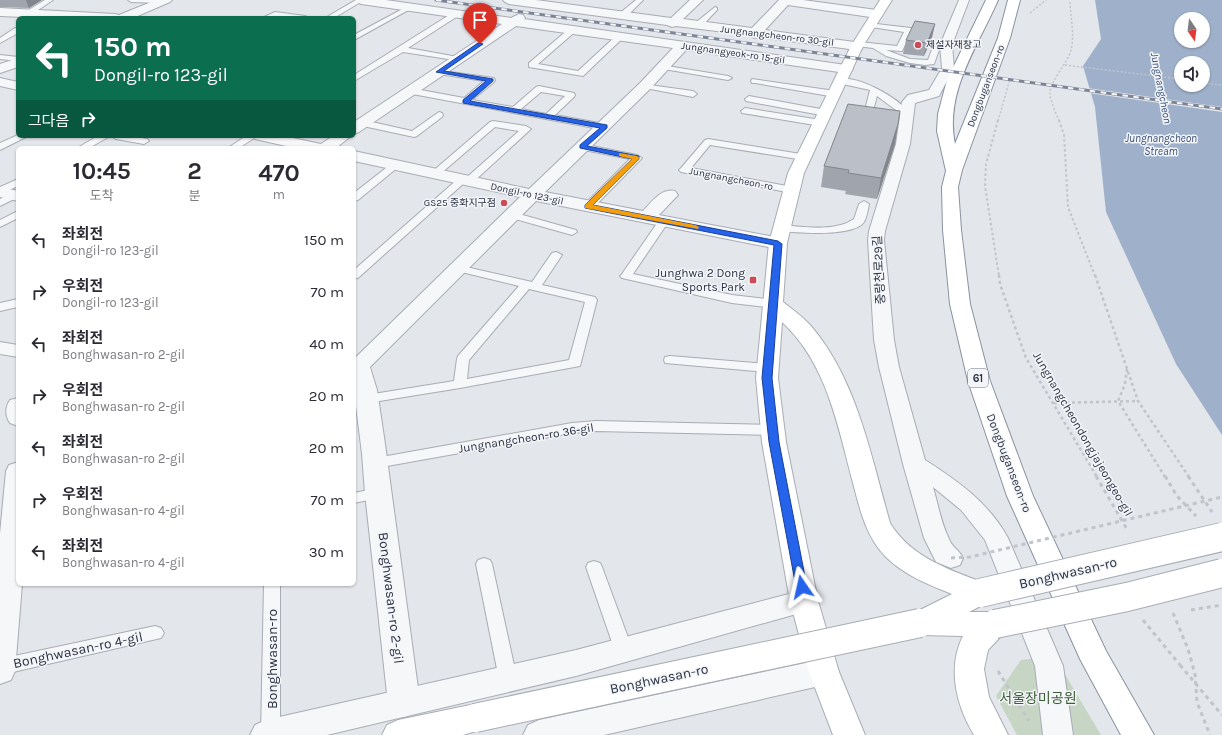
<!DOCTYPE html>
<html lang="ko">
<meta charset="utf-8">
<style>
body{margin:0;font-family:Karla,"Noto Sans KR",sans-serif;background:#f7f7f7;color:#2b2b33;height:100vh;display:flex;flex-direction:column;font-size:15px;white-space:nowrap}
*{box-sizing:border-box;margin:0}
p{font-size:13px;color:#7c7c81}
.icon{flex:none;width:22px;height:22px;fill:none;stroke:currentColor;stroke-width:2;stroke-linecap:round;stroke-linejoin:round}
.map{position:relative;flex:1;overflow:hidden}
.sheet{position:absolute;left:16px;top:146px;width:340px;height:440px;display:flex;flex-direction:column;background:#fff;border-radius:6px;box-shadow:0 1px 3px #0004}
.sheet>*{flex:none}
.banner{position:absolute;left:16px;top:16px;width:340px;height:122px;border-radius:6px;box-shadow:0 1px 3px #0004;background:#0b6e4f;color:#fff;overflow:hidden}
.needle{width:26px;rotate:166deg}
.controls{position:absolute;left:1174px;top:12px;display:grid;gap:8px}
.controls a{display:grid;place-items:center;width:36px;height:36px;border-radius:50%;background:#fff;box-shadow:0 1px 3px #0004;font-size:20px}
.pin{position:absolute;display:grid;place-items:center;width:34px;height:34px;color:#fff;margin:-41px -17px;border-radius:50% 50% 50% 0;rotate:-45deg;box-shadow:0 0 4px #0007}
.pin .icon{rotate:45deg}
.me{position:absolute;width:44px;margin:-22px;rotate:349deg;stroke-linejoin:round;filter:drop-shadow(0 0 3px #0008)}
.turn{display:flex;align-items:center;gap:14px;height:84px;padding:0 12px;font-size:18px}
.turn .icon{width:52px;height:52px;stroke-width:2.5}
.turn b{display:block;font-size:28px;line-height:34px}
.then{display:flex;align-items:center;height:38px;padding:0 12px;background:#0003;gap:8px;font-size:15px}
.eta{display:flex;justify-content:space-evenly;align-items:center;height:68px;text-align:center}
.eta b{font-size:24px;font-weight:700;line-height:28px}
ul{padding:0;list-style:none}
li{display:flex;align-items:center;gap:12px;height:52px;padding:0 12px}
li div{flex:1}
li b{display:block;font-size:15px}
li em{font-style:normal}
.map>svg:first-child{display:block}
</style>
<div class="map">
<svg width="1222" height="735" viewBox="0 0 1222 735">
<rect width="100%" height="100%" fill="#e3e6eb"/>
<path fill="#c7d5c4" d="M1054,656L1101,735H1017L996,696L1021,660Z"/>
<path fill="#9fb1ca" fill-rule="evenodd" d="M1095,0H1222V435L1176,364L1106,212L1095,107L1083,66L1101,39ZM1181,19H1203V41H1181ZM1181,63H1203V85H1181Z"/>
<path fill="#e3e6eb" d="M1087,88L1222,107V112L1089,93Z"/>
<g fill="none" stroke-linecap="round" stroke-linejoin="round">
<g stroke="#a8acb5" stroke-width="2">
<g id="service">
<path d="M45,0H53L29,16H23L22,14Z"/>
<path d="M128,0H165V1L162,3L131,2Z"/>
<path d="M356,0H364L334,18H325Z"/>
<path d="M636,0H643L626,17H620V13Z"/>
<path d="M410,5L414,7L412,8L354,40V35Z"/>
<path d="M715,7L717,8V10L700,28H694V24Z"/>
<path d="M275,12L305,16L309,18L276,16L272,18H262Z"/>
<path d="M454,12H457L461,14L408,48L458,57L462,59L461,61L403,52L354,81V75Z"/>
<path d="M868,23L919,29V33H911L902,51L886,50L910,59L928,60L933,47L946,44L950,46L939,50L934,64L925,65L910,63L886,56L873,48L856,46L855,44L859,42L897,46L904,32L871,27H868Z"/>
<path d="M15,28H18V33L0,43V38Z"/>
<path d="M570,28H576L577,30L538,64L578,71L617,35H623L624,37L583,76L529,67V63Z"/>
<path d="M0,55L18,57V61L0,59Z"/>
<path d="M661,65L728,76L732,78L728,80L664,69L660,67Z"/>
<path d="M436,70L494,78L495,80L494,82L472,100L513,107L536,87L539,86L574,93L575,95L574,97L555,115L605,124L610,127L605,130L407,93L406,91L407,89L410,88L464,98L484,81L439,74H436ZM541,92L565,96L546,114L521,109Z"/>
<path d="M752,79L835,91L839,94L835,97L755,83H752L751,81Z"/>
<path d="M838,79C859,75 898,98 911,114L910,116H904L877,96L871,118L867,121L864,120L863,118L870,90L838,83L837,81Z"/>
<path d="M642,84L693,91L697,94L693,97L645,88L641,86Z"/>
<path d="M749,96L826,110L830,113L826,116L746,101L745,99Z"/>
<path d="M745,108L821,120L825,123L821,126L742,113L741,111Z"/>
<path d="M439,112L442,113L443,115L442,117L417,136L414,137L363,126L359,123L363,120L412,131Z"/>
<path d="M493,121L526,126L531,129L471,184H463L358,278L354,279V270L459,178H466L519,131L495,127L439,175H433L431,173L433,171L490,122Z"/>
<path d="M18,135L28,136L0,150V143Z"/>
<path d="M98,136H110L89,148H77Z"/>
<path d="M111,136H131L147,139L149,141L144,144L116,139Z"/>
<path d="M246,136H257L239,148H228Z"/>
<path d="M708,139L807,155L809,157L804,160L710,145L691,168L792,187L797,190L792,193L681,172L679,170L681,168L705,140Z"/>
<path d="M582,144L637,155L642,158L592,209L588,210L583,207L584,205L630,159L579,149L577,147L579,145Z"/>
<path d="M394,163L397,164L399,166L397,168L358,200L354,201V193L391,164Z"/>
<path d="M18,179V186L0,194V187Z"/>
<path d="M15,192L18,193V197L0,206V199Z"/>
<path d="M864,201L869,204C868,209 867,217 864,222C854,237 798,233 782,231L777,228L782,225C804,227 835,232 854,219L859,204Z"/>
<path d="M18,211V218L0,227V220Z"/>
<path d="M512,212L576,230L577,232L572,235L508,217L507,215L508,213Z"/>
<path d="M664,218L669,221L633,274L732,295L774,300L778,301L780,304L778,307L774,308L732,303L622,278L620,276L622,274L660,219Z"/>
<path d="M556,252L562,255L542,285L595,297L597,300L580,366L460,388L367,403L362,402L360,399L362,396L367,395L454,381L457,359L458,356L519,286L453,270L451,268L453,266L457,265L532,282L552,253ZM529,289L585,302L569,360L467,379L469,360Z"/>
<path d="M18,299V307L0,311V303Z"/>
<path d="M670,356L768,364L773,365L775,368L773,371L768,372L665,363L664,360L665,357Z"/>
<path d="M596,421L772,425L777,427L779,430L777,433L772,435L596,431L572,433L376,468L371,467L369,463L371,459L376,458L572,423Z"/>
<path d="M378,488L383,489L386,493L383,497L354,503V493Z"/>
<path d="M484,558L490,560L492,564L517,679L514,685L508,687L502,685L499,679L476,564L478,560Z"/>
<path d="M594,561L600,563L602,567L633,651L630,656L624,658L618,656L615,651L586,567L588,563Z"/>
<path d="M264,584H280V735L261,734Z"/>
<path d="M155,626L161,628L164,633L161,638L0,675V659Z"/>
</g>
</g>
<g stroke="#a8acb5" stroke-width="2">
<path id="pedestrian" d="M959,0H969L952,45L954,68L939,96L915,103L910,144L885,231L884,240L894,340L899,367L925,460C958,481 989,503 1008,538L1063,666L1073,735H1043L1035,666L985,540L961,510L933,487C938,504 941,523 949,539C952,547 959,550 963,558L960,565L951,568L936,562L924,538L903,464L879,367L874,340L868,240L869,231L896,144L902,102L908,95L929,90L942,68L940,45Z"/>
</g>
<g stroke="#a8acb5" stroke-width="2">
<g id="minor">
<path d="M355,0H386L511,18L519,14L523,15L525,18L524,19L846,65L851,66L853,69L851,72L846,73L686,50L650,89L545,192L643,211C652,202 661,188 675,191L678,195L659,215L785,239L787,243L785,247L778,249L536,201L370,367L377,390L385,444L420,703L415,713L404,717L393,713L388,703L365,493L362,454L354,390V359L520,197L354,161V151L529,189L640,83L673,48L516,26L359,132L354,134V122L502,24L361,4L357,2Z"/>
<path d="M503,0H536L671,18L690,0H703L683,19L752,28L779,0H803L877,10L881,11L883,14L881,17L877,18L788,5L765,30L862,43L863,46L862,49L857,50L758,37L754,38L749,35L676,26L672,27L667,25L509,4L505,2Z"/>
<path d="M0,8L115,14L119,15L121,18H46L0,16Z"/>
<path d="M0,78L18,82V90L0,86Z"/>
<path d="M252,136H283L321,144L333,136H351L336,148H295L255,139Z"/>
<path d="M0,187L18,191V201L0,197Z"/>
<path d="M0,342L18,345V357L0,354Z"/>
<path d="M18,398V426L10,423C5,416 5,407 10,400Z"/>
<path d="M18,462V584H22L15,671L11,680L0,684V534L6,471L9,465Z"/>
</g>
</g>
<g stroke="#a8acb5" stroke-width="2">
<g id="tertiary">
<path d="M156,0H172L170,2L133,18H117L119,15Z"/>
<path d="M18,58V67L0,73V64Z"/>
<path d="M804,590L814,593L818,601L814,609L576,676L327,735H250L255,725L266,720L576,650Z"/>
<path d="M824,659L835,663L839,672L835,681L824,685L604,735H523L528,725L539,720Z"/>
</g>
</g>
<g stroke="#a8acb5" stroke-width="2">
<g id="secondary">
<path d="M880,0H892L863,46L804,173L787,243L783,302C792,309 803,317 811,326C857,380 871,456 890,523C912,559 953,571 990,585L994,593L990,601L969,612H995L1005,616L1010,624L1005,632L988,650L984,669L989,697L1008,735H974C956,705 947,668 963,636L920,635L910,631L905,623L910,615L952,594C929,585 904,575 886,557C866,537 860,510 853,483C838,427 827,363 782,322L778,378L786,442L818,601L839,672L865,735H833L809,672L790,601L762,442L756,378L769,243L788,173L851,46Z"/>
<path d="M475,704L486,708L491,718L486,728L463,735H382L387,725L398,720Z"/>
</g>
</g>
<g stroke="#8b92a2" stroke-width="2">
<path id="trunk" d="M986,0H998C978,46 944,92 955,144L998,38L1008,0H1020L1010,38L962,170L958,187L961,230L970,304L990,381L1033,496L1106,651L1154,735H1121L1080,659L1007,496L968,381L950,304L943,230L942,187L946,171L937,131L938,114L947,80Z"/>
</g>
<g stroke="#c1c4ca" stroke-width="1.5" stroke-dasharray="2 2" stroke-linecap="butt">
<path d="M1030,13L1046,0"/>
<path d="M1065,65L1181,79"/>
<path d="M1203,83L1222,85"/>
<path d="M998,121L1010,79"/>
<path d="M1059,121C1056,113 1051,103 1050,94C1049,82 1068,63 1071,50C1075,34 1070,16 1070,0"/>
</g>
<g stroke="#c1c4ca" stroke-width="2" stroke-dasharray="2.5 2.5" stroke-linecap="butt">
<path d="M998,120L986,164L985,186L999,276"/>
<path d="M1059,120L1064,135L1068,207L1095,276"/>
</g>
<g stroke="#c1c4ca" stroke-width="2.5" stroke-dasharray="3 3" stroke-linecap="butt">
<path d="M999,275L1000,284L1026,358L1097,477"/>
<path d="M1095,275L1138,401L1189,477"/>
<path d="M1127,369L1125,384L1118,401L1165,477"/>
<path d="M1054,403L1138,401"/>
</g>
<g stroke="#c1c4ca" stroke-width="3" stroke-dasharray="4 4" stroke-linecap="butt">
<path d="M1096,476L1128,531"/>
<path d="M1165,476L1177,496L1196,516"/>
<path d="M1188,476L1212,512"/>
<path d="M1173,613L1188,649L1195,674L1197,702L1210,735"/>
<path d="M1143,620L1180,665"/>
<path d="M998,671L1029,721"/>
<path d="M1211,702L1222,715"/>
</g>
<use href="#service" fill="#f6f7f9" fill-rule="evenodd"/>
<use href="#pedestrian" fill="#f6f7f9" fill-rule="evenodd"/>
<use href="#minor" fill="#f6f7f9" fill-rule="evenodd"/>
<use href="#tertiary" fill="#f6f7f9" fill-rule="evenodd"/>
<use href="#secondary" fill="#fff" fill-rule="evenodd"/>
<use href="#trunk" fill="#fff" fill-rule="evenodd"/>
<g stroke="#7d8495" stroke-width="3">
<path id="rail" d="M436,0L1222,109"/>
</g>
<use href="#rail" stroke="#f3f5f8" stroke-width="2" stroke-dasharray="5.5" stroke-linecap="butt"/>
<g stroke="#a8acb5" stroke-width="30" stroke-linecap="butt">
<g id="secondary-bridge">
<path d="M980,593L1222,537"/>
<path d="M995,624L1127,597L1222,573"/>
<path d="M475,718L920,623"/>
</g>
</g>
<g stroke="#c1c4ca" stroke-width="3" stroke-dasharray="4 4" stroke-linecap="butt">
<path d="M951,558L970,557L1222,497"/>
<path d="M1191,610L1222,605"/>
<path d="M1180,665L1211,702"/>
</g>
<use href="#secondary-bridge" stroke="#fff" stroke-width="28"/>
</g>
<g fill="#a0a4ac">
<path d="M0,0H42L29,8L0,7Z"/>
<path d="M935,24L932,37L924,56L903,54L906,40Z"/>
<path d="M898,124L895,144L877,199L845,194L846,191L821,187L824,166Z"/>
</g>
<g fill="#82868c">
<path d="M26,0H42L29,8Z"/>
<path d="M935,24L932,37L924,56L927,43Z"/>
<path d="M898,124L895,144L877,199L881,178Z"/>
</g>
<g fill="#babfc8" stroke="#82868c">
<path d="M915,21L935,24L927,43L906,40Z"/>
<path d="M848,104L900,111L898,124L881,178L848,173L849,170L824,166Z"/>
</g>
<path fill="#2563eb" stroke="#184099" d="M478,43L483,44L444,71L493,79V81L470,101L607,125V128L587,146L639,156V159L593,205L778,241L782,244L772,378L779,442L807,587L806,590L802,591L797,590L796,587L769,442L762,378L774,245L585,208V205L632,159L580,148V145L600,128L463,103V100L486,81L436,72Z"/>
<path fill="#f59e0b" d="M619,153L637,156L640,158L593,205L695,225L699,227L698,229L585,208V205L632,159L619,156Z"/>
<g fill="#cd4b56" stroke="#f3f5f8" stroke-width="1.5">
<circle cx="918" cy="45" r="4"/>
<circle cx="504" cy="203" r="4"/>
<rect x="749" y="276" width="8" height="8" rx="2"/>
</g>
<g text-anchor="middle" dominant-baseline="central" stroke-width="3" stroke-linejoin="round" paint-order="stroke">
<g font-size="10" fill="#2b3243" stroke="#f3f5f8">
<text transform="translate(777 36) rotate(7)">Jungnangcheon-ro 30-gil</text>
<text transform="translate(733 53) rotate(8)">Jungnangyeok-ro 15-gil</text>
<text transform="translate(986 86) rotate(-69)">Dongbuganseon-ro</text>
<text transform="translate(731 179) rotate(11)">Jungnangcheon-ro</text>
<text transform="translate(527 194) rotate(12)">Dongil-ro 123-gil</text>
</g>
<g font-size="10" fill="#2b3243" stroke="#f3f5f8" text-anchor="start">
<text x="926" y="45">제설자재창고</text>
<text x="496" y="203" text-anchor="end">GS25 중화지구점</text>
</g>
<g font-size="11" font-style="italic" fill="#354e77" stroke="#f3f5f8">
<text transform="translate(1161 88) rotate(79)">Jungnangcheon</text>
<text x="1161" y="138">Jungnangcheon<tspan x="1161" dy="13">Stream</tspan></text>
</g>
<rect fill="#f3f5f8" stroke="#676c79" stroke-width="1" x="968" y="369" width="20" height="18" rx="3"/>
<g font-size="11" font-weight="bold" fill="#2b3243">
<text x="978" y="378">61</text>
</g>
<g font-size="12" fill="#2b3243" stroke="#f3f5f8">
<text transform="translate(879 270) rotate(-93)">중랑천로29길</text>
<text transform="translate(1083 434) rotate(60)">Jungnangcheondongjajeongeo-gil</text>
<text transform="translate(526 438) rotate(-9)">Jungnangcheon-ro 36-gil</text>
<text transform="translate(1009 463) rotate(69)">Dongbuganseon-ro</text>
</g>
<g font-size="12" fill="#2b3243" stroke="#f3f5f8" text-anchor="end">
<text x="745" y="273">Junghwa 2 Dong<tspan x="745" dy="14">Sports Park</tspan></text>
</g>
<g font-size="14" fill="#2b3243" stroke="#f3f5f8">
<text transform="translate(1068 573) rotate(-13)">Bonghwasan-ro</text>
<text transform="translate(391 598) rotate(83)">Bonghwasan-ro 2-gil</text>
<text transform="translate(78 650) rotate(-12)">Bonghwasan-ro 4-gil</text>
<text transform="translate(272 659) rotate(-90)">Bonghwasan-ro</text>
<text transform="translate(659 679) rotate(-12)">Bonghwasan-ro</text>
</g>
<g font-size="14" fill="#3d5f38" stroke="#f3f5f8">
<text x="1038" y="698">서울장미공원</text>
</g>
</g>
</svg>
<div class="controls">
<a><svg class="needle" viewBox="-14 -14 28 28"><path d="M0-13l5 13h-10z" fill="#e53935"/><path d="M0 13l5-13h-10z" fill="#7c7c81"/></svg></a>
<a><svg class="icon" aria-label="sound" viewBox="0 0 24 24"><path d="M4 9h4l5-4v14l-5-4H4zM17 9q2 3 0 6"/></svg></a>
</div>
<div class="pin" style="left:480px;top:44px;background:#d93025"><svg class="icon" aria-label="arrive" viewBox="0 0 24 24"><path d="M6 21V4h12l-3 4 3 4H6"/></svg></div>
<svg class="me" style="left:802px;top:587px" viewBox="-20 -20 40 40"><path d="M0-17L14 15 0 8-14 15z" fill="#2563eb" stroke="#fff" stroke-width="4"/></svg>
<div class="banner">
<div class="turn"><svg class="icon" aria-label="left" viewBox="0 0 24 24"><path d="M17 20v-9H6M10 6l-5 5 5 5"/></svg><div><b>150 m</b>Dongil-ro 123-gil</div></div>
<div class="then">그다음<svg class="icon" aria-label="right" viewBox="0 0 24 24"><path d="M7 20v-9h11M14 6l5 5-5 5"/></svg></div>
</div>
<section class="sheet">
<div class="eta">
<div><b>10:45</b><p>도착</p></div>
<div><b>2</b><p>분</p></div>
<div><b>470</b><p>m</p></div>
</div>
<ul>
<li><svg class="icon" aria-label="left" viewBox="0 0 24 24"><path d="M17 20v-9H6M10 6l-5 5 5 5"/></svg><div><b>좌회전</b><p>Dongil-ro 123-gil</p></div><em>150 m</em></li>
<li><svg class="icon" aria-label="right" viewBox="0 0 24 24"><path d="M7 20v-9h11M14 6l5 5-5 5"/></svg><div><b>우회전</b><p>Dongil-ro 123-gil</p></div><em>70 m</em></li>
<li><svg class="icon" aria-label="left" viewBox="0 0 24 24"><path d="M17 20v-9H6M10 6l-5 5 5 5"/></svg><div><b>좌회전</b><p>Bonghwasan-ro 2-gil</p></div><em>40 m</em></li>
<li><svg class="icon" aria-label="right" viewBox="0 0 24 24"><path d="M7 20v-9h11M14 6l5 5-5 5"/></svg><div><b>우회전</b><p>Bonghwasan-ro 2-gil</p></div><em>20 m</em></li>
<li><svg class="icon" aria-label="left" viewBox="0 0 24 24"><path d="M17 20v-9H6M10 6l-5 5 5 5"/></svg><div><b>좌회전</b><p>Bonghwasan-ro 2-gil</p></div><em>20 m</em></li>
<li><svg class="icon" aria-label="right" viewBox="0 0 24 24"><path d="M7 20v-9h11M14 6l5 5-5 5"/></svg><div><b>우회전</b><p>Bonghwasan-ro 4-gil</p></div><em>70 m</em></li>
<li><svg class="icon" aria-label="left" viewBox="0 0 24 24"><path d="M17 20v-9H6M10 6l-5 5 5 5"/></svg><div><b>좌회전</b><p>Bonghwasan-ro 4-gil</p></div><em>30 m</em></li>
</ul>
</section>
</div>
